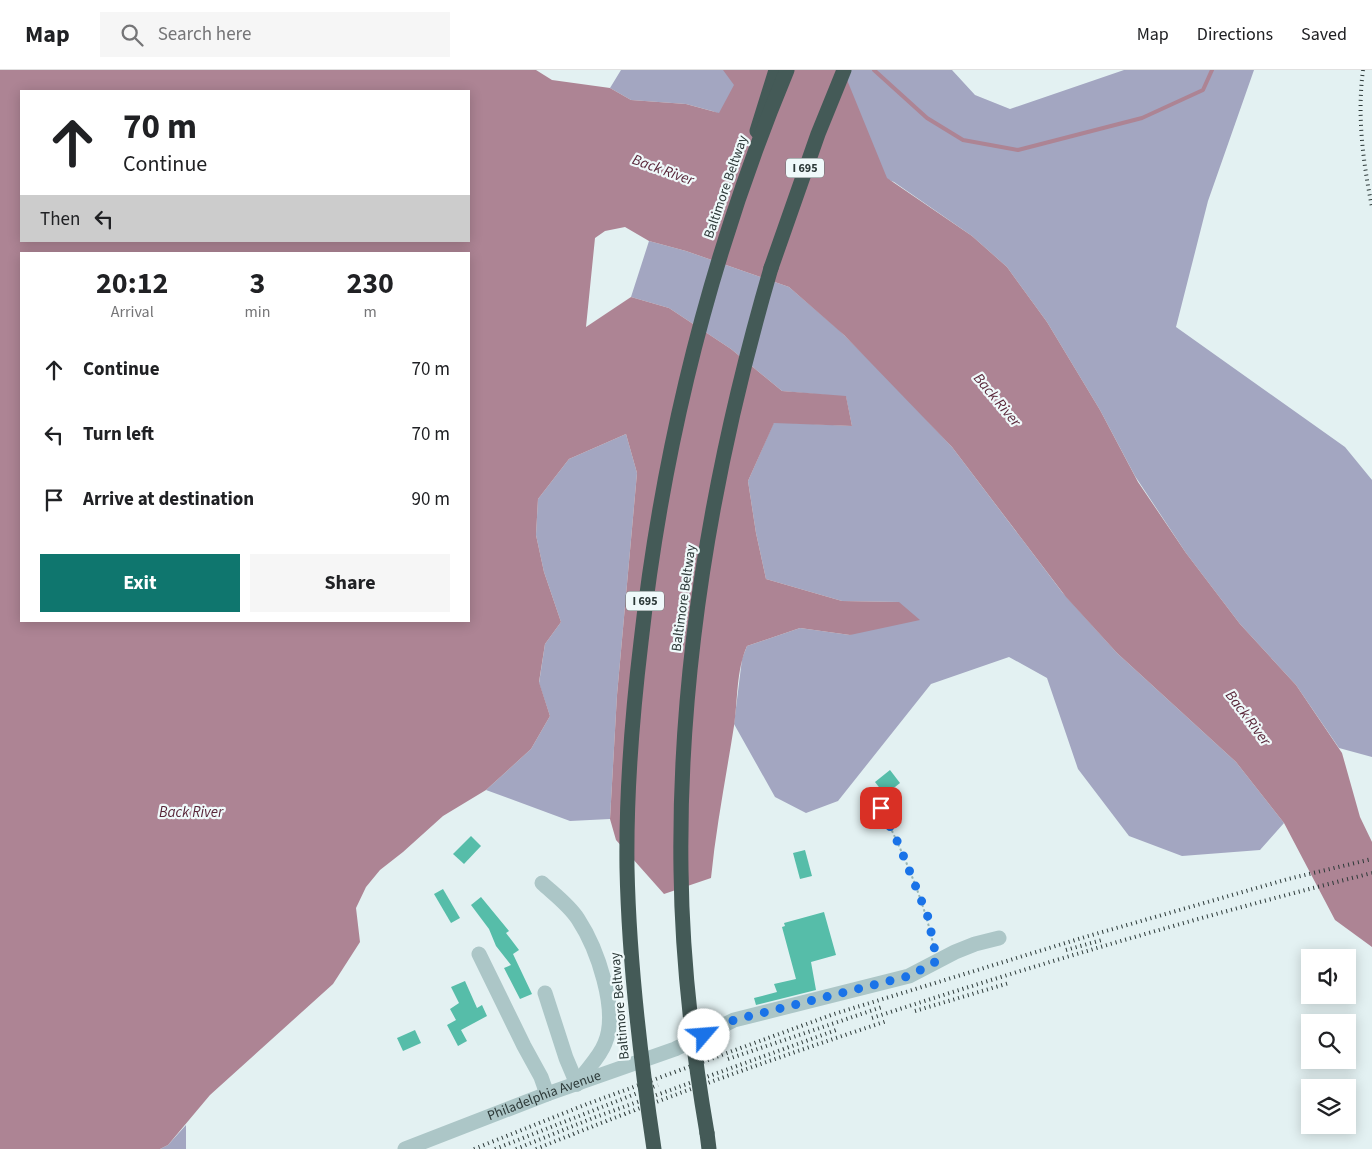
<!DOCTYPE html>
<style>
body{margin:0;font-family:"Source Sans 3",sans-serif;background:#f6f6f6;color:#202124;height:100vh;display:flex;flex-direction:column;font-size:19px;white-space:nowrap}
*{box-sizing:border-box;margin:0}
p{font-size:16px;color:#757577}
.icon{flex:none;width:28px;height:28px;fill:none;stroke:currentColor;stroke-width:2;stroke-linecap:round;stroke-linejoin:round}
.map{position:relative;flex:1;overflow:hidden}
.drawer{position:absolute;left:20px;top:182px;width:450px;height:370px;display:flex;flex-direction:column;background:#fff;border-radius:0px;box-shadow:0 2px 12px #0003}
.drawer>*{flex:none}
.hud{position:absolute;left:20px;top:20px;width:450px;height:152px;border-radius:0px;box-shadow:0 2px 12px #0003;background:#fff;color:#202124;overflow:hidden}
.controls{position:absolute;left:1301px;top:879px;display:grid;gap:10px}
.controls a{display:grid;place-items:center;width:55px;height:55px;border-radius:0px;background:#fff;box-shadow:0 2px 12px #0003;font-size:25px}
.pin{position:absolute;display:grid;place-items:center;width:42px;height:42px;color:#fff;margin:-21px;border-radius:10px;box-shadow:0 2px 8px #0006}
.me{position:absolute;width:55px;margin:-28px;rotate:63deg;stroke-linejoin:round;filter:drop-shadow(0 0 4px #0008)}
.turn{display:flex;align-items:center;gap:18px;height:105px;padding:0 20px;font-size:22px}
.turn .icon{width:65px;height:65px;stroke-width:2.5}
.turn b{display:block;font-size:35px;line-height:42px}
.then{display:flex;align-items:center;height:48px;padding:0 20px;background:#0003;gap:10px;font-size:19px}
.eta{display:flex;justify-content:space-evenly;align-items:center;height:85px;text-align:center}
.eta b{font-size:30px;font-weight:700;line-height:35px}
.action{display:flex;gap:10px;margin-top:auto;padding:10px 20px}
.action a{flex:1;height:58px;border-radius:0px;background:#0f766e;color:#fff;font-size:20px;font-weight:700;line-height:58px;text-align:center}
.action a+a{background:#f6f6f6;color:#202124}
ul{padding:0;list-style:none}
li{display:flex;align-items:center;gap:15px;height:65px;padding:0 20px}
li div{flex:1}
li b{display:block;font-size:19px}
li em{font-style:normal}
header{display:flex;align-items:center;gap:30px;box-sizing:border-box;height:70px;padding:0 25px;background:#fff;border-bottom:1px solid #e0e0e0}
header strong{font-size:24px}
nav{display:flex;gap:28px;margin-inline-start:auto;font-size:18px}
.search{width:350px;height:45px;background:#f6f6f6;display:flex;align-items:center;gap:12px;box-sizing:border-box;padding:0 18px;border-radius:0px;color:#757577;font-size:19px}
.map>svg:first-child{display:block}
</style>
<header>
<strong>Map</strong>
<div class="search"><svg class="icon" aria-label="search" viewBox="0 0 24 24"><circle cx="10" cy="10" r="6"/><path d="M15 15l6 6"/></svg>Search here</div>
<nav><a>Map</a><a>Directions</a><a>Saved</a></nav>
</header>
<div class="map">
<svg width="1372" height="1079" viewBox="0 0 1372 1079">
<rect width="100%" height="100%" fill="#e3f1f2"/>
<g fill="#a3a6c1">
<path d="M621,0H952L975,25L1010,39L1124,0H1254L1208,131L1176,257L1345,377L1372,410V687L1339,678L1296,615L1240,554L1186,483L1135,406L1100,340L1047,252L1007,197L972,166L894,112L712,41L686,34L631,30L610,18Z"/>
<path d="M649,171L686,181L789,217L839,260L890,311L952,377L1062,522L1117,583L1236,692L1284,753L1260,780L1182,786L1129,766L1078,699L1047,608L1009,587L931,614L838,731L806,743L775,727L734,654L742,589L747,576L800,558L850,565L899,532L842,531L766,509L756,463L748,411L774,352L852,356L846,327L782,321L731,279L669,238L631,227Z"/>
<path d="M626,364L637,403L617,625L610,749L570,751L486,720L531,679L550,646L539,613L545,574L561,552L544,502L536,465L538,429L569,389Z"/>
<path d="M186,1055V1079H160L168,1075Z"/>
</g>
<path fill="#ad8494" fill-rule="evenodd" d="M0,0H536L552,10L610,18L631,30L686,34L719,43L734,15L723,0H843L887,108L972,166L1007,197L1047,252L1100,340L1138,412L1186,483L1240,554L1296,615L1342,683L1360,747L1372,772V877L1335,850L1284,753L1236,692L1117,583L1066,527L952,377L844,265L789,217L686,181L649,171L625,157L605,161L595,168L586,257L631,227L669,238L731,279L782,321L846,326L852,356L774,353L748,411L756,463L766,509L842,531L899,532L920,550L850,565L800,558L747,576C736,601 738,629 734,656C726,707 716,757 711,808L664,824L616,770L610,749L617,625L637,403L626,364L569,389L538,429L536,465L544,502L561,552L545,574L539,612L550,646L531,679L486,720L443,746L403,782L380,800L366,817L356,838L360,872L333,914L210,1025L168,1075L160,1079H0ZM21,21H469V171H21ZM21,184H469V551H21Z"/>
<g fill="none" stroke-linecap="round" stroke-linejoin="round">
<path stroke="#ad8494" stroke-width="4" d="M874,0L927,48L963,70L1018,80L1142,48L1203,20L1212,0"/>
</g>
<g fill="#56bda9">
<path d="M890,700L900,713L885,725L875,712Z"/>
<path d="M471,766L481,776L464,794L453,784Z"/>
<path d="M805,780L812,806L800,809L793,783Z"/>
<path d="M443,819L460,848L451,853L434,824Z"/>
<path d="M481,827L509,861L506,863L519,880L513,884L532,924L520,929L504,898L511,895L496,876L489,859L471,835Z"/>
<path d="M824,842L836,885L811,892L816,920L756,935L754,928L777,922L774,914L796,909L782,857L785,856L784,853Z"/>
<path d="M465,911L477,938L482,935L487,946L461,960L467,971L458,976L447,955L456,950L450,939L459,933L451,917Z"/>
<path d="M415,960L421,973L403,981L397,968Z"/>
</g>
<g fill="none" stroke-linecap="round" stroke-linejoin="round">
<path stroke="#99b6b6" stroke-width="2" stroke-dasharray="2.5 2.5" stroke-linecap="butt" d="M881,738C903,783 924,829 934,878"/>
<g stroke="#acc6c7" stroke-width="15">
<path d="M542,813C554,824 569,835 578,849C597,878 619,940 605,973C599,989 585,1000 577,1014"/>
<path d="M479,884L524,976L541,1007L547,1024"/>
<path d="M545,923L566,988L577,1014"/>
<path id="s1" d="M405,1079L547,1024L675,979L734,950L909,906L955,882L975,874L999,868"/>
</g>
<g stroke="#445a57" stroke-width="15">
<path d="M757,61L776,0"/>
<path d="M771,198L818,64L844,0"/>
<path d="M707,1063L709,1079"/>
</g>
<g stroke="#2c3938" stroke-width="4" stroke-dasharray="1 4" stroke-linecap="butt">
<path d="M1363,0C1357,46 1363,92 1372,137"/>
<path d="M1066,880L1102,870"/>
<path d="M915,941L1009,913"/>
<path d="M872,948C1037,894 1204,845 1372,803"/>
<path d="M728,989L882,937"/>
<path d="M474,1079L587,1034L834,944L1085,867L1288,809L1372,789"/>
<path d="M495,1079L658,1015"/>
<path d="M516,1079L593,1048L839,959"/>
<path d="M536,1079C651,1032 769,990 887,951"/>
</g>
<g stroke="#445a57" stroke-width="15">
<path d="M707,1063C692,976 682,889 681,800C678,596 714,393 771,198"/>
<path d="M654,1079C640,986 629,893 627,798C626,723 632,647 641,572C663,375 711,183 787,0"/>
</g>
</g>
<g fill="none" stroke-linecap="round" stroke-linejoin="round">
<path stroke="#1a73e8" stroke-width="9" stroke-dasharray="0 16.2" d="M704,965L734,950L909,906L937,891L928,847L899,775L881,738"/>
</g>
<g text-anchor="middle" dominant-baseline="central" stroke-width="4.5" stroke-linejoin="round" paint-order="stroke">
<g fill="#eff9fa" stroke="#667372" stroke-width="1">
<rect x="786" y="88.5" width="38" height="19" rx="4"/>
<rect x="626" y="521.5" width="38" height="19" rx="4"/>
</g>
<g font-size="12" font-weight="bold" fill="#2c3938">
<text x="805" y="98">I 695</text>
<text x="645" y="531">I 695</text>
</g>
<g font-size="14" fill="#2c3938" stroke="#eff9fa">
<text transform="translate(726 117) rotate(-71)">Baltimore Beltway</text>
<text transform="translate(684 528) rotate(-82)">Baltimore Beltway</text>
<text transform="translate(620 936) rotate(-95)">Baltimore Beltway</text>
<text stroke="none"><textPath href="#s1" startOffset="149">Philadelphia Avenue</textPath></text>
</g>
<g font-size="15" font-style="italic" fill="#582538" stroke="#eff9fa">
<text transform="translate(663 100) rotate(20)">Back River</text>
<text transform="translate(997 330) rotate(50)">Back River</text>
<text transform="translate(1248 648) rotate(53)">Back River</text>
<text x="191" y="742">Back River</text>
</g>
</g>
</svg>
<div class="controls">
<a><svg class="icon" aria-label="sound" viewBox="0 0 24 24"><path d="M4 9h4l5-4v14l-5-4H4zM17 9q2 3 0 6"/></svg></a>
<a><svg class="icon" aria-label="search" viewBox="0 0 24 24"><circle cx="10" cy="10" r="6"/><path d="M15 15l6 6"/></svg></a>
<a><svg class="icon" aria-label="layers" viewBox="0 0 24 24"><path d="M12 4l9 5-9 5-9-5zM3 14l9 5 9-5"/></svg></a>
</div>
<div class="pin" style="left:881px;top:738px;background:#d93025"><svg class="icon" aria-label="arrive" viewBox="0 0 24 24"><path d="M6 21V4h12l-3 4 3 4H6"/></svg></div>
<svg class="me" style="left:704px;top:965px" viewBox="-20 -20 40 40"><circle r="19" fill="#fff"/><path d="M0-13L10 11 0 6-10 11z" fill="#1a73e8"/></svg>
<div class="hud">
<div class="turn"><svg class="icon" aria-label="ahead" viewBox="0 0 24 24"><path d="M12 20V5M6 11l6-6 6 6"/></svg><div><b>70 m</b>Continue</div></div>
<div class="then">Then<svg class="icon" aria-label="left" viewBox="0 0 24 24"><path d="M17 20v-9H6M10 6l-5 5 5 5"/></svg></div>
</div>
<section class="drawer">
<div class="eta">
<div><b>20:12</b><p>Arrival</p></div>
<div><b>3</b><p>min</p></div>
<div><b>230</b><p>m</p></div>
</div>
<ul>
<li><svg class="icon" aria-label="ahead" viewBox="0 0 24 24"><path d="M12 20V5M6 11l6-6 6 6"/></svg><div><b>Continue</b></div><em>70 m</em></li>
<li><svg class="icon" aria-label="left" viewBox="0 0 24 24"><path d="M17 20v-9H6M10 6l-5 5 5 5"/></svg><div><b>Turn left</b></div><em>70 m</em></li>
<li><svg class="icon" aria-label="arrive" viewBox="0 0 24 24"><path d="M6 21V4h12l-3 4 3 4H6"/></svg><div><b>Arrive at destination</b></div><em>90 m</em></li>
</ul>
<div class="action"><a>Exit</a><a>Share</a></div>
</section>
</div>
